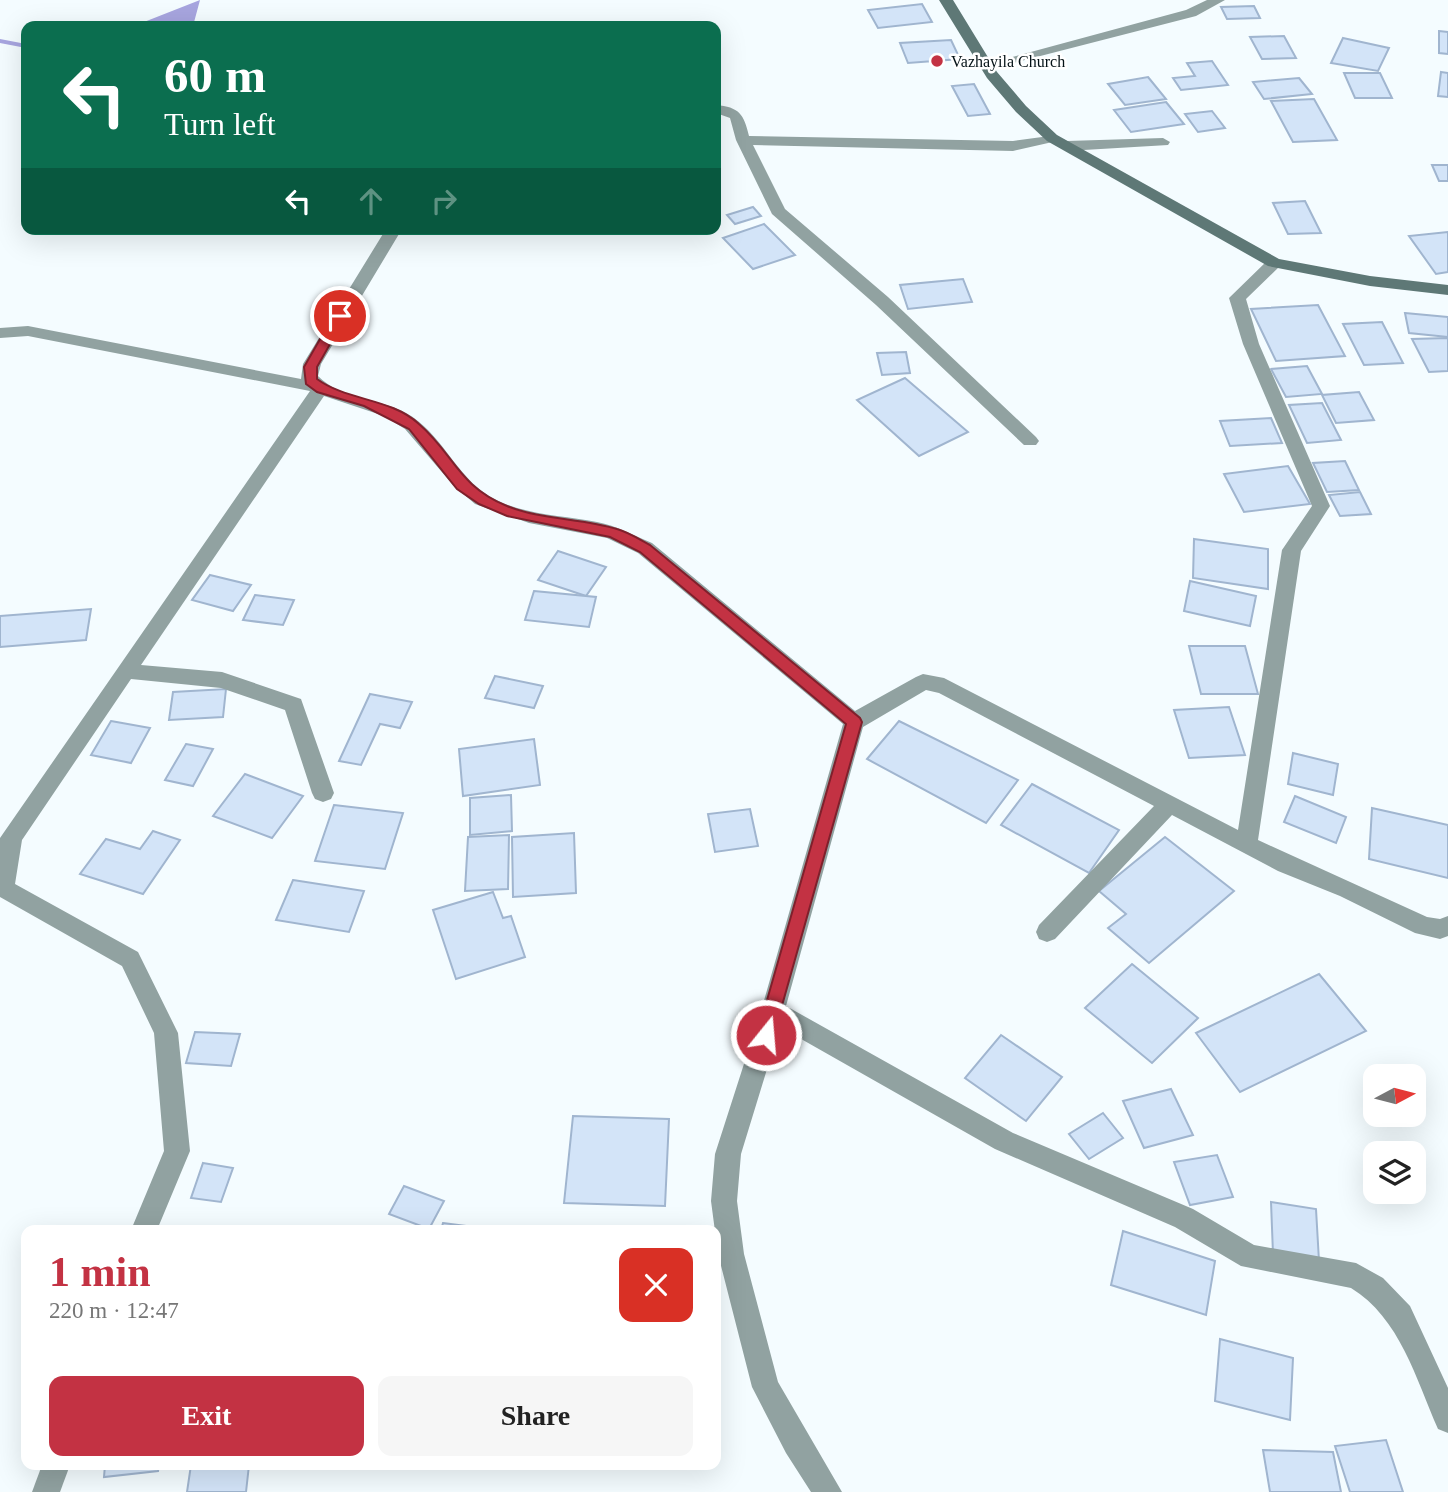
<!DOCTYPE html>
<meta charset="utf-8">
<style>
body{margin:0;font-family:Georgia,serif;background:#f6f6f6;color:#222;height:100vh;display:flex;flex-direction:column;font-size:26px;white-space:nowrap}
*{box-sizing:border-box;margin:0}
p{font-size:23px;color:#767676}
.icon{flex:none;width:38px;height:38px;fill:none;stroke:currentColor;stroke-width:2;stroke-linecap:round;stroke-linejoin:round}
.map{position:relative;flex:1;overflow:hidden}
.side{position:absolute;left:21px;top:1225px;width:700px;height:245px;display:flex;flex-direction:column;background:#fff;border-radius:14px;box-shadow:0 7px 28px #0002}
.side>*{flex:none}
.hud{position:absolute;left:21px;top:21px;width:700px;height:214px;border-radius:14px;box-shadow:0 7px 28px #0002;background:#0b6e4f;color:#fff;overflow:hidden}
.needle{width:46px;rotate:83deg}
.controls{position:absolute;left:1363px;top:1064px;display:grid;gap:14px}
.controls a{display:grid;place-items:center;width:63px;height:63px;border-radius:14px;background:#fff;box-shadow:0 7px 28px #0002;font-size:35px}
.pin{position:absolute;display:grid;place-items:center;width:60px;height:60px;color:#fff;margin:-30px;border:4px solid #fff;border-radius:50%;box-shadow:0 2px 7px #0007}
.me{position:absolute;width:77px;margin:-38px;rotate:17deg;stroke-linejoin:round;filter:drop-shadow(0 0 5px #0008)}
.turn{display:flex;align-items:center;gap:24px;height:147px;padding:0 28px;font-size:32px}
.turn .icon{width:91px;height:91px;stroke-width:2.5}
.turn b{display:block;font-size:49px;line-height:60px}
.lanes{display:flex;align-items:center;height:66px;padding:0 28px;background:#0003;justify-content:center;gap:35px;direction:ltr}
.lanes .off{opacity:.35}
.round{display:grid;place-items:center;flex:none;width:74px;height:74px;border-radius:14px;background:#f6f6f6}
.head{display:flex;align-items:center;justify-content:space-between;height:119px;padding:0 28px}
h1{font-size:42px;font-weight:600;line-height:52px;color:#c33243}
.primary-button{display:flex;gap:14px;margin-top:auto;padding:14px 28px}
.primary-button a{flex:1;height:80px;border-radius:14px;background:#c33243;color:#fff;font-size:28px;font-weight:600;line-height:80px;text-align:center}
.primary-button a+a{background:#f6f6f6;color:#222}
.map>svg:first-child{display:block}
</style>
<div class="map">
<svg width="1448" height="1492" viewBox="0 0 1448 1492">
<rect width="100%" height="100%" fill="#f4fcff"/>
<path fill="#a7a5df" d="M200,0L193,26H123L144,22Z"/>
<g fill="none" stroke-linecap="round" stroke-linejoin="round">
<path fill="#a7a5df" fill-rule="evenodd" d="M0,39L26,44V48L0,43Z"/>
</g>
<g fill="#d3e4f8" stroke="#a0b5cf" stroke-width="2">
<path d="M922,4L932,22L878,28L868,10Z"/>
<path d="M1254,6L1260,18L1227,19L1221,7Z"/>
<path d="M1439,31L1448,32V54L1439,53Z"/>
<path d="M1284,36L1296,58L1262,59L1250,37Z"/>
<path d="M1343,38L1389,48L1378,71L1331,63Z"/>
<path d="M951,40L960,59L908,63L900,43Z"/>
<path d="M1212,61L1228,85L1181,90L1173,78L1195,76L1187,63Z"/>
<path d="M1441,72L1448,73V97L1438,96Z"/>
<path d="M1344,73H1380L1392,98H1355Z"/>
<path d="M1148,77L1166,99L1125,105L1108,84Z"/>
<path d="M1299,78L1312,94L1264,99L1253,82Z"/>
<path d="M974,84L990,114L968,116L952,86Z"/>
<path d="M1314,99L1337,140L1293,142L1271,101Z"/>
<path d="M1166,102L1184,124L1131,132L1114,110Z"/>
<path d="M1212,111L1225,128L1198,132L1185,114Z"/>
<path d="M1432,165H1448V181H1439Z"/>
<path d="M1305,201L1321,233L1288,234L1273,203Z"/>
<path d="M753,207L761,216L735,224L727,215Z"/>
<path d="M764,224L795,255L753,269L723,238Z"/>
<path d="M1448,232V272L1436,274L1409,236Z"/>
<path d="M963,279L972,302L908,309L900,285Z"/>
<path d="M1318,305L1345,356L1276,361L1251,309Z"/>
<path d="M1405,313L1448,317V337L1409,333Z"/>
<path d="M1382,322L1403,363L1364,365L1343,324Z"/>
<path d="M1448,338V371L1429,372L1412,339Z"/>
<path d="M906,352L910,373L882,375L877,353Z"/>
<path d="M1307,366L1322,394L1286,397L1271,369Z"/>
<path d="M905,378L968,432L919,456L857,400Z"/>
<path d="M1359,392L1374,420L1336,423L1322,395Z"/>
<path d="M1322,403L1341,440L1307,443L1289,405Z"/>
<path d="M1271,418L1282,443L1230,446L1220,421Z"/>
<path d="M1345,461L1359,490L1327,492L1313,463Z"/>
<path d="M1288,466L1310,504L1244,512L1224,474Z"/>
<path d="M1360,492L1371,514L1340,516L1329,495Z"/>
<path d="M1194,539L1268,549V589L1193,578Z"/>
<path d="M558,551L606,567L586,596L538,580Z"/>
<path d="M210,575L251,585L233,611L192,600Z"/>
<path d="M1190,581L1256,596L1250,626L1184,611Z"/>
<path d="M534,591L596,597L589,627L525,620Z"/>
<path d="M255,595L294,600L283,625L243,620Z"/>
<path d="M91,609L86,640L0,647V616Z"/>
<path d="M1189,646H1245L1258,694H1201Z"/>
<path d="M495,676L543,686L534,708L485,698Z"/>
<path d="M226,689L223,717L169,720L173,692Z"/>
<path d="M370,694L412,702L400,728L380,724L361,765L339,761Z"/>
<path d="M1229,707L1245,755L1189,758L1174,710Z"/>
<path d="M111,721L150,728L131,763L91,755Z"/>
<path d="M899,721L1018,780L986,823L867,759Z"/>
<path d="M534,739L540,785L463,796L459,749Z"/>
<path d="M186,744L213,749L193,786L165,780Z"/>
<path d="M1293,753L1338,764L1333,795L1288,784Z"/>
<path d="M245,774L303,796L272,838L213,816Z"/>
<path d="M1032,784L1119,830L1089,873L1001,825Z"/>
<path d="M511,795L512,831L470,835V798Z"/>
<path d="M1295,796L1346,817L1336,843L1284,822Z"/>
<path d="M334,805L403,813L385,869L315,861Z"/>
<path d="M1372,808L1448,825V878L1369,859Z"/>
<path d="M750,809L758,846L715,852L708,814Z"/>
<path d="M153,831L180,840L143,894L80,874L106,839L140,849Z"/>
<path d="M574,833L576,893L513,897L512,837Z"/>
<path d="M509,835L508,889L465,891L468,837Z"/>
<path d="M1165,837L1234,891L1149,963L1108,928L1126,914L1099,891Z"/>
<path d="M293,880L364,891L349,932L276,920Z"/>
<path d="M493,892L503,918L511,916L525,957L456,979L433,910Z"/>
<path d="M1132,964L1198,1018L1152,1063L1085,1008Z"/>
<path d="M1319,974L1366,1031L1240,1092L1196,1033Z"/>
<path d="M195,1032L240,1034L231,1066L186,1063Z"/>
<path d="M1001,1035L1062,1077L1026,1121L965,1078Z"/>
<path d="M1171,1089L1193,1135L1144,1148L1123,1101Z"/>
<path d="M1103,1113L1123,1138L1089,1159L1069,1134Z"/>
<path d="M573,1116L669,1119L665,1206L564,1203Z"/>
<path d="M1217,1155L1233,1197L1190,1205L1174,1162Z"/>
<path d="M203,1163L233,1168L221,1202L191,1198Z"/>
<path d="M404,1186L444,1201L429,1229L389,1214Z"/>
<path d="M1271,1202L1316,1209L1319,1261L1273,1254Z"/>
<path d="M443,1223L497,1230H441Z"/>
<path d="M1123,1231L1215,1261L1206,1315L1111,1285Z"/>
<path d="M1220,1339L1293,1358L1290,1420L1215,1401Z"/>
<path d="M1386,1440L1403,1492H1350L1335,1446Z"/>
<path d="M1263,1450L1333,1452L1341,1492H1270Z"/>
<path d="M105,1465H159L158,1471L104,1477Z"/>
<path d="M191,1465H249L246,1492H187Z"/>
</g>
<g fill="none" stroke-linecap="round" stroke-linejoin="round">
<g fill="#91a2a1" fill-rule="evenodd">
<path d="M1207,0H1225L1196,16L986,70L979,66L1186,10Z"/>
<path d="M716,105C739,107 744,114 749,136L1013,141L1057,135V141L1013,151L753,145L785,209L888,297L1036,437L1039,441L1036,445H1024L876,305L772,214L736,140L730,118L716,113Z"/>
<path d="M1163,138L1170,142L1168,145L1067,151L1059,146L1067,141Z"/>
<path d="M386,229H402L321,364L318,376C340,399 379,398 406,413C441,432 455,475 489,496C521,515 561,515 597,522C617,526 633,535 652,543L855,711L916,677L923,674L944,678L1238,830L1282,550L1312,506L1243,344L1229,298L1268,260H1280V266L1246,299L1259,344L1330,506L1301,551L1258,840L1427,917L1440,919L1448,916V936L1440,939L1415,933L1340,896L1278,871L1172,815L1055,939L1047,942L1039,939L1036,932L1039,925L1154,806L939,693L926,690L863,727L786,1006L1013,1133L1193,1209L1254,1245L1356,1263L1383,1278L1410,1306L1448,1388V1433L1438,1429C1416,1379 1400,1318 1351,1288L1241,1266L1175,1227L995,1149L780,1027L741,1154L737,1201L744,1254L778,1382L842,1492H811L786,1453L752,1387L718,1254L711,1201L715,1154L761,1011L843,724L638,553L607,538L529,523L475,504L453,485L405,429L384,416L324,396L141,665L222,672L301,699L334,793L331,799L323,802L315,799L312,793L285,710L221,688L131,679L22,840L15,884L138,952L178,1033L190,1151L157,1230H131L164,1151L154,1033L122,966L0,897V838L310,391L28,336L0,338V328L28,326L301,379L303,364Z"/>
<path d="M42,1465H70L60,1492H32Z"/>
</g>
<path fill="#5e7876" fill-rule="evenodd" d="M939,0H953L997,72L1026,106L1057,135L1279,259L1370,276L1448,285V295L1370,286L1268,266L1047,141L1016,112L987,78Z"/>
</g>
<path fill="#c33243" stroke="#7f202c" stroke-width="2" d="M335,313L346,316L317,367V379C347,401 391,398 419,424C454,454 458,486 507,506C541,520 582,518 617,529C628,532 639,539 650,545L860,718L862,722L772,1041H759L757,1035L846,724L640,552L610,537L507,516L479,504L457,489L409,429L364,406L317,392L306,384L304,367Z"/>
<circle fill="#c33243" stroke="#fff" stroke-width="2.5" cx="937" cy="61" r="7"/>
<g text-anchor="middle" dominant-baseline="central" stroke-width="5" stroke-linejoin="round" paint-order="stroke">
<g font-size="16" fill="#041116" stroke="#fff" text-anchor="start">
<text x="951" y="61">Vazhayila Church</text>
</g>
</g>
</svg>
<div class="controls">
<a><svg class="needle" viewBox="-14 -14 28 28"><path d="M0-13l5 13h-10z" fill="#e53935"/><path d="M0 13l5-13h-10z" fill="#767676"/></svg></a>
<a><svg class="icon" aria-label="layers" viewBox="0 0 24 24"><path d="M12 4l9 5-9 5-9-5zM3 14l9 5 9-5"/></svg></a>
</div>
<div class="pin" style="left:340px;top:316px;background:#d93025"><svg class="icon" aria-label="arrive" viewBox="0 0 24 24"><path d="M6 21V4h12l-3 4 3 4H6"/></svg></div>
<svg class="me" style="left:766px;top:1035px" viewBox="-20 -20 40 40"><circle r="17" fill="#c33243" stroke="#fff" stroke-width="3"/><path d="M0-11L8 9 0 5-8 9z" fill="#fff"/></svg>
<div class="hud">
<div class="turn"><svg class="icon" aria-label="left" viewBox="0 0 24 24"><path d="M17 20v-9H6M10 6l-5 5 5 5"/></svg><div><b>60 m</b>Turn left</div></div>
<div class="lanes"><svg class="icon" aria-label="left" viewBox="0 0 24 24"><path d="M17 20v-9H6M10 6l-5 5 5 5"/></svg><svg class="icon off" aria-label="ahead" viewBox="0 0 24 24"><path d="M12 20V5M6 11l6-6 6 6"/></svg><svg class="icon off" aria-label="right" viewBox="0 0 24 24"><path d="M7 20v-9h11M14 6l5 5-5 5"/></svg></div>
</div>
<section class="side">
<div class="head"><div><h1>1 min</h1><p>220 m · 12:47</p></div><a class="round" style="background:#d93025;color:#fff"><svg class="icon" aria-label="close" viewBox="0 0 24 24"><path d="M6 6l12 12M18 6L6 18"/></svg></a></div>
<div class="primary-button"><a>Exit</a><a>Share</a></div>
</section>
</div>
